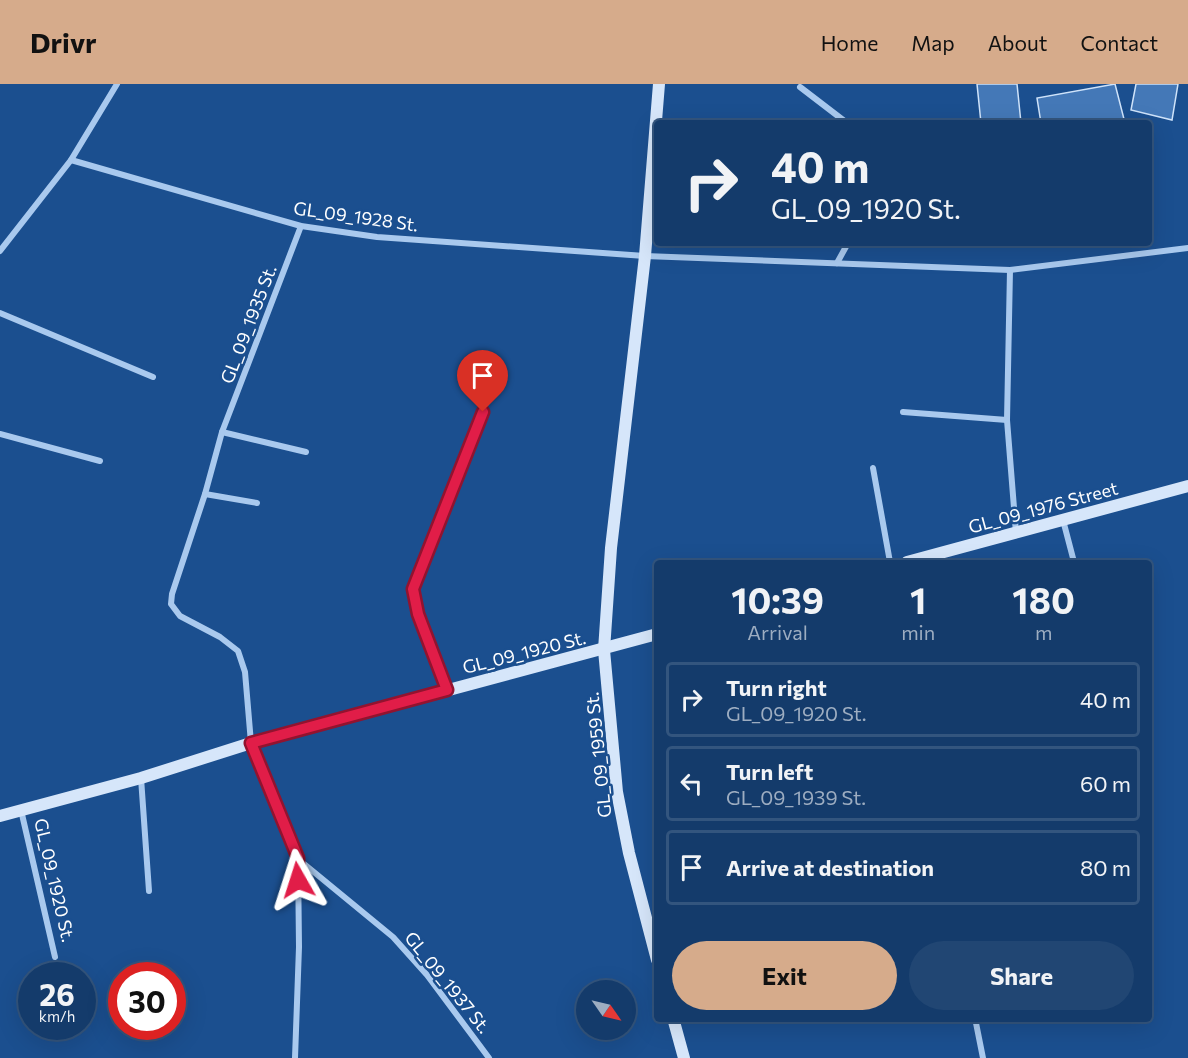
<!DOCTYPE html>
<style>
body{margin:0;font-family:Commissioner,sans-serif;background:#214673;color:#f1f3f6;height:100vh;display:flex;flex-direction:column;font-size:22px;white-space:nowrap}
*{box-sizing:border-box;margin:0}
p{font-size:20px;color:#9dadc1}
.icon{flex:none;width:33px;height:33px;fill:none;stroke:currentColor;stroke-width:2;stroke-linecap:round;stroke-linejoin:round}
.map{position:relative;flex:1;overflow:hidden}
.details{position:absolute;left:654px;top:476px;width:498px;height:462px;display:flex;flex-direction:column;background:#143b6b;border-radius:6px;box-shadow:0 6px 24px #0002,0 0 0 2px #33557e}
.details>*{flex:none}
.banner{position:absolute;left:654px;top:36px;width:498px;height:126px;border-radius:6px;box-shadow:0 6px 24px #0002,0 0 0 2px #33557e;background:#143b6b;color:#f1f3f6;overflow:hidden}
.needle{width:39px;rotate:124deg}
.fabs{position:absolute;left:576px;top:896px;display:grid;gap:12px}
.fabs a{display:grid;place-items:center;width:60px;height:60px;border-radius:50%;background:#143b6b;box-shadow:0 6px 24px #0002,0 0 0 2px #33557e;font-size:30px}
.speed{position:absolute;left:18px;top:878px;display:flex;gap:12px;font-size:30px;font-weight:700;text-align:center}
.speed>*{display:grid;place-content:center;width:78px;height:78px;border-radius:50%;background:#143b6b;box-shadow:0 6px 24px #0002,0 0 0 2px #33557e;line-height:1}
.speed small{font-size:15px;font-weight:400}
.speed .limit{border:9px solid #d22;background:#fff;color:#111}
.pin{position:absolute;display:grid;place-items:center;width:51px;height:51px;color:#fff;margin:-62px -26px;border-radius:50% 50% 50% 0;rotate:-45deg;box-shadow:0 0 6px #0007}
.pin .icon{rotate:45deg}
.me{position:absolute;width:66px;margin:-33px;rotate:354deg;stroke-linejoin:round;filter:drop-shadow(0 0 4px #0008)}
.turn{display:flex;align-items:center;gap:21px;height:126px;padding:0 18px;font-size:27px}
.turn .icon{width:78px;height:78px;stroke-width:2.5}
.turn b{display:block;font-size:42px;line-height:51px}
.eta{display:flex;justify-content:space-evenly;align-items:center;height:102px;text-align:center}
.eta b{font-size:36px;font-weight:700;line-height:42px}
.primary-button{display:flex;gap:12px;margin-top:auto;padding:12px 18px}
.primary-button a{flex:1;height:69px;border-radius:36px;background:#d6ab8b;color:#111;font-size:24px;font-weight:700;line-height:69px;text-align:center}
.primary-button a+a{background:#214673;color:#f1f3f6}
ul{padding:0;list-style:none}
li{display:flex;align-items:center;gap:18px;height:75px;margin:0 12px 9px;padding:0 6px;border:3px solid #33557e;border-radius:6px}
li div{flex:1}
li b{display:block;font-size:22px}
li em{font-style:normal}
header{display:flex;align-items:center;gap:36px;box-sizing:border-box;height:84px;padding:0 30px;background:#d6ab8b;color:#111}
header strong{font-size:28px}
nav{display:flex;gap:33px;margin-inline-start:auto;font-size:21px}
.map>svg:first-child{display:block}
</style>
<header>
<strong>Drivr</strong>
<nav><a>Home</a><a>Map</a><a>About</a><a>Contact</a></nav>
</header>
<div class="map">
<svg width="1188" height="974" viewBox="0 0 1188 974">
<rect width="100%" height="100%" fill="#1b4f8f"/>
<g fill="#4478b7" stroke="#cfe3fa" stroke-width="1.5">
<path d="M977,0H1017L1021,39H981Z"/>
<path d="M1115,0L1125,39H1041L1037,14Z"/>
<path d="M1136,0H1178L1172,36L1131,26Z"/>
</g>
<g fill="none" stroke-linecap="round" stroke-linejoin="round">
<g stroke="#a9c9ee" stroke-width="6">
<path d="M800,3L847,39"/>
<path d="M71,76L301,142L377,153L645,172L1010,186L1188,164"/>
<path d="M0,167L71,76L117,0"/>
<path d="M837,179L848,159"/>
<path d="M1010,186L1007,336L1016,449"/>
<path d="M0,229L153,293"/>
<path d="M903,328L1007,336"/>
<path d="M222,348L306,368"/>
<path d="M0,350L100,377"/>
<path d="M873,384L890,478"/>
<path d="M205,410L257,419"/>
<path d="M1063,436L1074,478"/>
<path d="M447,606L418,530L413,505L491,306"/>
<path d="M141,694L149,807"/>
<path d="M21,726L55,873"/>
<path d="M298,775L393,853L427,891L489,974"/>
<path d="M975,934L983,974"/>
<path d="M295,974L299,863L298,775L251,659L245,588L238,567L220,553L180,532L171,520L172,510L205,410L222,348L301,142"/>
</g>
<g stroke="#d6e6fa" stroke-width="12">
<path d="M907,478L1188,402"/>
<path d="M0,732L141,694L251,659L657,550"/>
<path d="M657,876L629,769L617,708L604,566L611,464L645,172L659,0"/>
<path d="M673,934L684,974"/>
</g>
</g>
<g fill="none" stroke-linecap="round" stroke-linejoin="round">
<g stroke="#92132f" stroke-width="15">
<path id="route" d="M298,796V774L251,659L447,606L418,530L413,505L483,328"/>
</g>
<use href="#route" stroke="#e11d48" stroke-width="10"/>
</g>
<g text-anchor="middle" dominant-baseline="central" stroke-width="5" stroke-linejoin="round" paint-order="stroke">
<g font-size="18" fill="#fff" stroke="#1b4f8f">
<text transform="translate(356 132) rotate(8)">GL_09_1928 St.</text>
<text transform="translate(248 240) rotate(-69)">GL_09_1935 St.</text>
<text transform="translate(1043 423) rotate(-15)">GL_09_1976 Street</text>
<text transform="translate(524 568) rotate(-14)">GL_09_1920 St.</text>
<text transform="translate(598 671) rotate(-96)">GL_09_1959 St.</text>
<text transform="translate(55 796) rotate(77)">GL_09_1920 St.</text>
<text transform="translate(448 898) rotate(51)">GL_09_1937 St.</text>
</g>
</g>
</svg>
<div class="fabs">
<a><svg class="needle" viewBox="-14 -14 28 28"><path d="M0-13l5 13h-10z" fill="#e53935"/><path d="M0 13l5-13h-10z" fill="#9dadc1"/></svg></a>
</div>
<div class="speed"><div>26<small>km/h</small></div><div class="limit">30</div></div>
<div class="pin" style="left:483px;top:328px;background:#d93025"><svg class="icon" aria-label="arrive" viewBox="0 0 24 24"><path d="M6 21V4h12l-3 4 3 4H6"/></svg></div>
<svg class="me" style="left:298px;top:796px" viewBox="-20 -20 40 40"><path d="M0-17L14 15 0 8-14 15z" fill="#e11d48" stroke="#fff" stroke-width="4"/></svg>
<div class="banner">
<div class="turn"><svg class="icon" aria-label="right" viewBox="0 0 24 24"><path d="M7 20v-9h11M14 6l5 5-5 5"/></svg><div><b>40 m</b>GL_09_1920 St.</div></div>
</div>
<section class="details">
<div class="eta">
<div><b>10:39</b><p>Arrival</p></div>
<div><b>1</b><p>min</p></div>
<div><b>180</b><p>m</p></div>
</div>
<ul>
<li><svg class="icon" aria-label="right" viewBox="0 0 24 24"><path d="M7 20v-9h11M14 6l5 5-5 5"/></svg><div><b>Turn right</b><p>GL_09_1920 St.</p></div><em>40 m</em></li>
<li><svg class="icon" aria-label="left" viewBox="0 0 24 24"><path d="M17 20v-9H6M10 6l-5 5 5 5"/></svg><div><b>Turn left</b><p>GL_09_1939 St.</p></div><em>60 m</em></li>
<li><svg class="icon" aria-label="arrive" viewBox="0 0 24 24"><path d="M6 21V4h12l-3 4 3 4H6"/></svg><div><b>Arrive at destination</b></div><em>80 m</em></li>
</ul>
<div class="primary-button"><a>Exit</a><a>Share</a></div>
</section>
</div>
